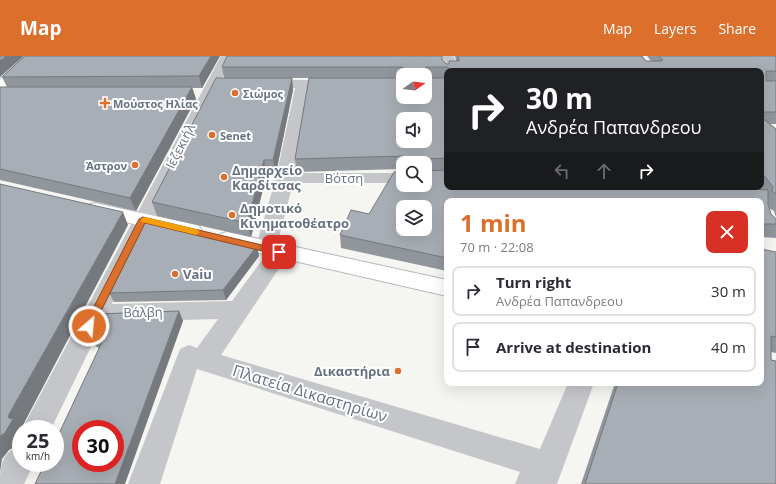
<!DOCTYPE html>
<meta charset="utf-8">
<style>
body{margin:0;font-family:"Open Sans",sans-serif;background:#f2f2f3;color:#2b2b33;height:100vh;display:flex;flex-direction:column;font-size:15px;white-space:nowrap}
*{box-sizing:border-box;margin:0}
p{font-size:13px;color:#7c7c81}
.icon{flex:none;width:22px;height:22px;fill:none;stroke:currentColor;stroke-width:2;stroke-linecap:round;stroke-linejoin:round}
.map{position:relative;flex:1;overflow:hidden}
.side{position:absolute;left:444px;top:142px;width:320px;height:188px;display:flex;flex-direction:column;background:#fff;border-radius:8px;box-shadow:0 4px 16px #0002}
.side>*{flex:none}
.top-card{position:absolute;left:444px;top:12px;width:320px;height:122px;border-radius:8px;box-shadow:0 4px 16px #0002;background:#202124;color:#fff;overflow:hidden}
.needle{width:26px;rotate:76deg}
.fabs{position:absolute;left:396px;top:12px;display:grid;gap:8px}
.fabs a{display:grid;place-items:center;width:36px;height:36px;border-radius:8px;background:#fff;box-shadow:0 4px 16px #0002;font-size:20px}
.speed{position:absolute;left:12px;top:364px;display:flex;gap:8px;font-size:20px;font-weight:700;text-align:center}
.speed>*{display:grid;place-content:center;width:52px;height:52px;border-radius:50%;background:#fff;box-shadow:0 4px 16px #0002;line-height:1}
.speed small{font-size:10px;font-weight:400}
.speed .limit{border:6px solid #d22;background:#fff;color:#111}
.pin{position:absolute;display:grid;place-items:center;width:34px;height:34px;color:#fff;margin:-17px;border-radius:8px;box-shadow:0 2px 6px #0006}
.me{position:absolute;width:44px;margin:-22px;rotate:27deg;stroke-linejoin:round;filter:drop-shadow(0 0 3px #0008)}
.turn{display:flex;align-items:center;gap:14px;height:84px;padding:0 16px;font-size:18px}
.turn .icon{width:52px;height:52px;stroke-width:2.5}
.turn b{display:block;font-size:28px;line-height:34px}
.lanes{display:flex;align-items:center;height:38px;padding:0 16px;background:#0003;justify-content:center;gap:20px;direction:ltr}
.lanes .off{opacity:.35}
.round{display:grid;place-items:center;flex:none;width:42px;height:42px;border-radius:8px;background:#f2f2f3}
.summary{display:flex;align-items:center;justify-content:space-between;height:68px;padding:0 16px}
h1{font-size:24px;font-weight:700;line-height:30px;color:#dc6f2c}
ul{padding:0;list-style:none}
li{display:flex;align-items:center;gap:12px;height:50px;margin:0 8px 6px;padding:0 8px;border:2px solid #e1e1e2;border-radius:8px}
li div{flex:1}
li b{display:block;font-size:15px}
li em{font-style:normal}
header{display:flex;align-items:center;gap:24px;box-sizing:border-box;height:56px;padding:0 20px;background:#dc6f2c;color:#fff}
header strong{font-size:19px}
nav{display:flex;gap:22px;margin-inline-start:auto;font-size:14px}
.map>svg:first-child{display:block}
</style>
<header>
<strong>Map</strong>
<nav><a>Map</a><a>Layers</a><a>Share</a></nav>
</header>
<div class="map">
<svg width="776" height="428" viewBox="0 0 776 428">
<rect width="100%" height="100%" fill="#f5f5f2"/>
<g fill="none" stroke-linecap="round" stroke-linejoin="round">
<g stroke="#b6b9be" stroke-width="2">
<g id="secondary">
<path d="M26,0H40L5,33L0,34V23Z"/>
<path d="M95,147L192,168L199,170L202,175L199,180L192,182L88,157L85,153L88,149Z"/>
<path d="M227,176L447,224V240L220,188L217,183L220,178Z"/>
</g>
</g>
<g fill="#c4c6ca" fill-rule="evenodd">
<path d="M221,0H233L112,248L232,245L265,200L259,198L255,193L276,122L295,32L262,31L257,30L255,27L257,24L262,23L343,25L345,28L343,31L309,32L295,117H403V127H293L277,189L287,191L290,196L221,299L540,393L568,327H594L557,428H515L520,416L197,313L160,428H128L180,293L189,289L197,292L218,263L103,266L51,373H22Z"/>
<path d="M442,0H454L457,15H447V18H445L443,15Z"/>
<path d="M563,131H581L586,145H566Z"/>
<path d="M21,389V407H34L24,428H0C0,409 2,396 21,389Z"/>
</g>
<use href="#secondary" fill="#fff" fill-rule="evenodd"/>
</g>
<g fill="#90969c" fill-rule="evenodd">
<path d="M220,0L202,32H192L196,43L136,155L0,124V31H7L2,21Z"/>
<path d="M455,0H642L646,5H651L647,0H776V68H770L776,73V162L774,155L769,152L771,158L776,163V182L761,181V145H447V215L341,192L340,179L369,158L401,115V113L297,116L295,103L309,22H292L293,34L276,117H267L251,181L157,160L152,146L224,22L222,11L442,4L446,8H449L456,5ZM447,15H761V131H755L757,133H751L749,131H582L583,133H569L447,131ZM403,19H425L403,41ZM403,107H425V129H403Z"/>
<path d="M776,196V297L771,296L776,428H581L615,327H761Z"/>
<path d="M259,200L226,244L114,246L109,237Z"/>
<path d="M179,255L183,265L99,292L94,289L87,279Z"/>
</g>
<g fill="#767a7f">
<path d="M6,0H24L0,21V5Z"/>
<path d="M211,0H220L202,32L199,20Z"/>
<path d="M426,11L425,22V19H424V13Z"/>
<path d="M292,22L293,34L276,117L273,104Z"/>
<path d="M192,31L196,43L136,155L130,142Z"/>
<path d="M264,104L267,117L251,181L247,167Z"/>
<path d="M123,156L128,169L22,371L24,373H21V383L18,389L9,394L2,403L0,416V380L8,360Z"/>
<path d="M257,190L259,200L226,244L223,234Z"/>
<path d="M179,255L183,265L125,428H115Z"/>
</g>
<g fill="#a8aeb5" stroke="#767a7f" fill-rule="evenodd">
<path d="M0,0H6L0,5Z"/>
<path d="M25,0H211L199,20L2,21Z"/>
<path d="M227,0H442V4L446,8H449V5H459L458,0H642L646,5H661L663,4L659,0H776V15H766V25H776V56H761V15H449V13L448,11H426L424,13V19H405V13L403,11H222Z"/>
<path d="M425,21L426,22H447V102L425,103V107H405V104L402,103L403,100L295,103L309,22H403V41H425ZM403,63H425V85H403Z"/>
<path d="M216,22H292L273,104H264L247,167L152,146Z"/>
<path d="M0,31H192L130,142L0,113Z"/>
<path d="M761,61L776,73V138L772,135L773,131L762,117H761Z"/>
<path d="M447,114V131H568L569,133H592L591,131H749L751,133L768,134V148L771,158L776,163V168H761V145H447V202L340,179L351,154L369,158L394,116L403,115V129H425V115ZM403,151H425V173H403Z"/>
<path d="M0,128L123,156L8,360L9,362L13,363L5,377L0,380Z"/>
<path d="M146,164L257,190L223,234L109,237Z"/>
<path d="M761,193L776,196V281L771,280V304L776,305V428H585L618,327H761Z"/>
<path d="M179,255L115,428H35L45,407H55V386L102,286L87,279L98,258ZM81,373H115V407H81Z"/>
</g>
<path fill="#dc6f2c" stroke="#8f481d" d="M143,161L279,193L284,196L279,199L145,167L92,273H85L84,270L139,163Z"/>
<path fill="#f59e0b" d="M145,161L196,173L200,176L196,179L142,166L141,164L142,162Z"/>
<g fill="#dc6f2c" stroke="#fff" stroke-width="1.5">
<circle cx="235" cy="37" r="4"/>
<path d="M103 41h4v4h4v4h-4v4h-4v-4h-4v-4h4z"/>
<circle cx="212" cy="79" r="4"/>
<circle cx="135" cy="109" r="4"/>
<circle cx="224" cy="121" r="4"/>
<circle cx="232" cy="159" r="4"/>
<circle cx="175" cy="218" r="4"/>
<circle cx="398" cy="315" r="4"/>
</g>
<g text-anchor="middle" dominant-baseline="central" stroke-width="4" stroke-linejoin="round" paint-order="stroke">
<g font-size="11" font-weight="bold" fill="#667182" stroke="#fff" text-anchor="start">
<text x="243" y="37">Σιώμος</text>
<text x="113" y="47">Μούστος Ηλίας</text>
<text x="220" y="79">Senet</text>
<text x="127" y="109" text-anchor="end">Άστρον</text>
</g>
<g font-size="13" fill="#667182" stroke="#fff">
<text transform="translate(180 90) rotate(-63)">Ιεζεκιήλ</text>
<text x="344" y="122">Βότση</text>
<text transform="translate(143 256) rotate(-1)">Βάλβη</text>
</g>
<g font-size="13" font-weight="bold" fill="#667182" stroke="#fff" text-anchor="start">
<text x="232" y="114">Δημαρχείο<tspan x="232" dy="15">Καρδίτσας</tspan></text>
<text x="240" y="152">Δημοτικό<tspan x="240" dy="15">Κινηματοθέατρο</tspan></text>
<text x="183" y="218">Vaiu</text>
<text x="390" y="315" text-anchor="end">Δικαστήρια</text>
</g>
<g font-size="16" fill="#667182" stroke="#fff">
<text transform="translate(310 337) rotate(17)">Πλατεία Δικαστηρίων</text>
</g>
</g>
</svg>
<div class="fabs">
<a><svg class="needle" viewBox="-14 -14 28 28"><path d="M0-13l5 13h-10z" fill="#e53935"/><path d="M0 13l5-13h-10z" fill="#7c7c81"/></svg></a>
<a><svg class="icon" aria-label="sound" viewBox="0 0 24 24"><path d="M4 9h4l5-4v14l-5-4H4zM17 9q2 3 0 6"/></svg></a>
<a><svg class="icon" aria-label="search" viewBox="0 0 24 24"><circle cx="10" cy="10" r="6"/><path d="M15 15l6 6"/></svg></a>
<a><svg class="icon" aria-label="layers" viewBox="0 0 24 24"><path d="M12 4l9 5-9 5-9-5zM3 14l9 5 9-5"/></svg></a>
</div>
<div class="speed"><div>25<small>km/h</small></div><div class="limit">30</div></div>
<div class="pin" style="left:279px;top:196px;background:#d93025"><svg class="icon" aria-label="arrive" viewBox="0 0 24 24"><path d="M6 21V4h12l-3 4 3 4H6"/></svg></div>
<svg class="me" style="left:89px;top:270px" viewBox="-20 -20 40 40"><circle r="17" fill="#dc6f2c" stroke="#fff" stroke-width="3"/><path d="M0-11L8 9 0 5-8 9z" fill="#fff"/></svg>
<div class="top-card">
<div class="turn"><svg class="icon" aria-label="right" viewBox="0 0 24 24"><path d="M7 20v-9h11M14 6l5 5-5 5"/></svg><div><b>30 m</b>Ανδρέα Παπανδρεου</div></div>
<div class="lanes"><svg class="icon off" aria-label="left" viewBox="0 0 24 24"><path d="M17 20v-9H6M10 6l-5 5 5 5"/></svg><svg class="icon off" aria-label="ahead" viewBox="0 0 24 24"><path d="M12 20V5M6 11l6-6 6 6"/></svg><svg class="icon" aria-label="right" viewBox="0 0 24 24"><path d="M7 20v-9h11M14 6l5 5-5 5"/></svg></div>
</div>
<section class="side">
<div class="summary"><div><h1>1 min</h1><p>70 m · 22:08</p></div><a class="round" style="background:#d93025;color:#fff"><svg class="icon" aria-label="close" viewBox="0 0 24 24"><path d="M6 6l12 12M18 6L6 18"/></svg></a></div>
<ul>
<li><svg class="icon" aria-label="right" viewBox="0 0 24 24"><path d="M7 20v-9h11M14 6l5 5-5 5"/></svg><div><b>Turn right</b><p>Ανδρέα Παπανδρεου</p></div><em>30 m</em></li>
<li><svg class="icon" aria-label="arrive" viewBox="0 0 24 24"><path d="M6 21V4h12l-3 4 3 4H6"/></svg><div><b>Arrive at destination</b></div><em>40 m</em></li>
</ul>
</section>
</div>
